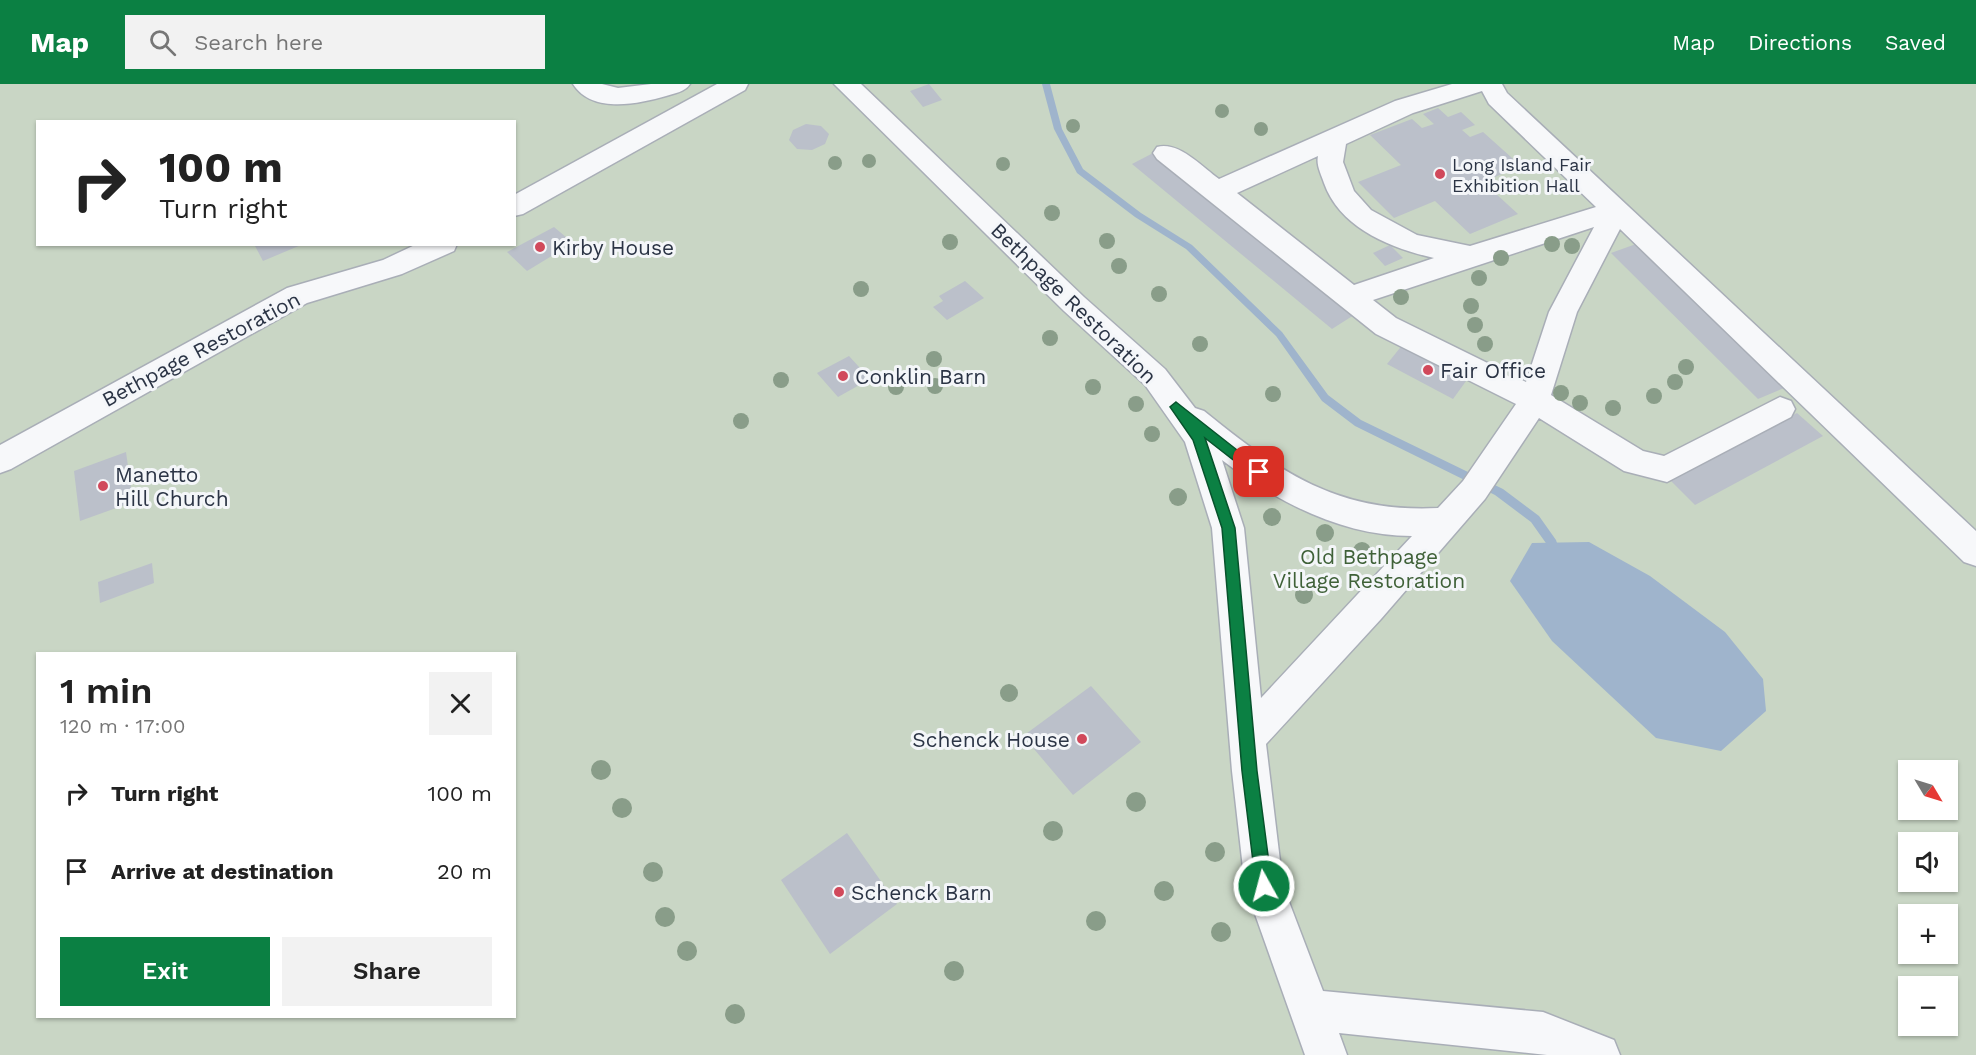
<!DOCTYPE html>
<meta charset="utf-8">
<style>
body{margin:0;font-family:"Work Sans",sans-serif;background:#f2f2f2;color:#222;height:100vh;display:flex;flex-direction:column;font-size:22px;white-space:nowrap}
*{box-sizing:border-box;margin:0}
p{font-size:20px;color:#767676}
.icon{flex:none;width:33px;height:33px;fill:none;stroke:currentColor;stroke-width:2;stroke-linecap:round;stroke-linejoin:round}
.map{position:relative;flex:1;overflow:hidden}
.drawer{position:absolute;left:36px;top:568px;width:480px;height:366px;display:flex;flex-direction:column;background:#fff;border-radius:0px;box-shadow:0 2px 4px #0004}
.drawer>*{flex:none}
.top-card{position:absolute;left:36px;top:36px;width:480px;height:126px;border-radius:0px;box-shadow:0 2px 4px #0004;background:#fff;color:#222;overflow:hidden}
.needle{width:39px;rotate:128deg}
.controls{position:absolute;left:1898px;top:676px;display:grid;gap:12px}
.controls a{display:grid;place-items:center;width:60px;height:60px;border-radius:0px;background:#fff;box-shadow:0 2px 4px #0004;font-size:30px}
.pin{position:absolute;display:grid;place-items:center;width:51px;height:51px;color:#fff;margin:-26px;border-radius:12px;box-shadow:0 3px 9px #0006}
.me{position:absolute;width:66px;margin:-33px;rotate:353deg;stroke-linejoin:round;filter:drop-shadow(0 0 4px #0008)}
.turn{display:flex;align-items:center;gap:21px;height:126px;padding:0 24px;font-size:27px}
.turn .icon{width:78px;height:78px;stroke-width:2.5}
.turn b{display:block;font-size:42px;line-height:51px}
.round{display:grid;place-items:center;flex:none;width:63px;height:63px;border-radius:0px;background:#f2f2f2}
.head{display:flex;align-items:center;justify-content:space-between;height:102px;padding:0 24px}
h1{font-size:36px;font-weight:600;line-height:45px}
.cta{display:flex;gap:12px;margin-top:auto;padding:12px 24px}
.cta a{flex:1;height:69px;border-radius:0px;background:#0b8043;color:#fff;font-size:24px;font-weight:600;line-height:69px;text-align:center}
.cta a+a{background:#f2f2f2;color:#222}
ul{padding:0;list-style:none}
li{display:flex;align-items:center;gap:18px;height:78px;padding:0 24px}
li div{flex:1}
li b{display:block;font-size:22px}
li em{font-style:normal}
header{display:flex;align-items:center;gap:36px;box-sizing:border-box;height:84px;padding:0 30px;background:#0b8043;color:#fff}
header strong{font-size:28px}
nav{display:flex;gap:33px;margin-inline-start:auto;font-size:21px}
.search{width:420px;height:54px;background:#f2f2f2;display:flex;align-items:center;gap:15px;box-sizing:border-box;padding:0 21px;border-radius:0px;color:#767676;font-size:22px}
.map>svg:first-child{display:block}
</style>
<header>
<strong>Map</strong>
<div class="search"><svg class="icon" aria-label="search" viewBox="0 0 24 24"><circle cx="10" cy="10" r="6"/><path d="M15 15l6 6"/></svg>Search here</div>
<nav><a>Map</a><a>Directions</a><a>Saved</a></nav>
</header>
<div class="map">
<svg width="1976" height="971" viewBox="0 0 1976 971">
<rect width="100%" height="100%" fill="#e4e7ec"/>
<path fill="#c9d6c5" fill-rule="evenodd" d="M0,0H1976V971H0ZM38,38H514V160H38ZM38,570H514V933H38ZM1908,687H1947V726H1908ZM1908,759H1947V798H1908ZM1908,831H1947V870H1908ZM1908,903H1947V942H1908Z"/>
<path fill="#9fb4cc" d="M1589,458L1650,492L1725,548L1763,595L1766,627L1721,667L1656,654L1552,557L1510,497L1532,459Z"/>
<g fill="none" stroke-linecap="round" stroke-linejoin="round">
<path fill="#9fb4cc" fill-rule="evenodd" d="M1042,0H1050L1062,45L1083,85L1141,129L1192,161L1282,248L1328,311L1361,336L1503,405L1539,432L1556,456L1557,459L1556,462H1548L1531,438L1495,411L1355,342L1322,317L1276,252L1186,165L1135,133L1077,89L1054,45Z"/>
</g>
<g fill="#bbc0ca">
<path d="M929,0L942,16L923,23L910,7Z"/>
<path d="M1438,24L1448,33L1461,28L1475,41L1462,46L1470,53L1483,48L1521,82L1483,98L1518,130L1470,150L1435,117L1394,134L1358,98L1401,81L1370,51L1412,35L1422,44L1434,40L1423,30Z"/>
<path d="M806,40L821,42L829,50L825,60L812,66L797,65L789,56L793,46Z"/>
<path d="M1155,68L1354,231L1332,245L1132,80Z"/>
<path d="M554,143L573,159L527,187L507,168Z"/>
<path d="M254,160H301V161L263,177Z"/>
<path d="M1636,160L1784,304L1758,315L1611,169Z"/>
<path d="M1390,161L1403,174L1385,182L1373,169Z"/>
<path d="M965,197L984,214L947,236L933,223L943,217L939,212Z"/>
<path d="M1404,259L1469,293L1453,315L1387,280Z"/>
<path d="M849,272L870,295L838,313L817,289Z"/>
<path d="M1797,329L1823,352L1695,421L1669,395Z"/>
<path d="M126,368L133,418L80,437L74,387Z"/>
<path d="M152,479L154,499L100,519L98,498Z"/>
<path d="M1091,602L1141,658L1073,711L1023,652Z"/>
<path d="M847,749L897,820L830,870L781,796Z"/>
</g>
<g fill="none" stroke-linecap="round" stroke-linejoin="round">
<g stroke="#a9aeb7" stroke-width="3">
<g id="street">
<path d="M573,0H602L618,4L651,0H690C685,8 675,9 666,12C638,20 592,30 573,0Z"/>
<path d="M717,0H748L745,6L523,130L514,132V111Z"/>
<path d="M834,0H861L1084,213L1165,285L1195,324L1204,327C1279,388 1338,429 1438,424L1463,397L1516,320L1376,250L1157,75L1153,69L1157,63C1179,57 1202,83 1219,95L1395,17L1452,0H1502L1507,9L1976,447V482L1964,478L1620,145L1577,228L1551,311L1643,367L1664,372L1780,313L1791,317L1795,325L1791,333L1667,398L1624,387L1539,334L1485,415L1381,535L1266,660L1283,802L1323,907L1543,928L1614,956L1620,971H1547L1339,949L1347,971H1305L1245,802L1232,687L1212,444L1185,358L1145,301L1064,227ZM1482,7L1489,20L1596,123L1470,162L1417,151L1371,126L1354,107L1343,78L1346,60L1413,29ZM1318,72C1316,81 1321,90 1324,99C1340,144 1390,164 1434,174L1354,201L1237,109ZM1594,143L1549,228L1526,298L1396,234L1373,216ZM1222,376C1277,418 1342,452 1412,452L1261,614L1244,444Z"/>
<path d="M417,160H457L454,167L402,190L307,219L11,385L0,389V361L287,204L383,176Z"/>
</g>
</g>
<use href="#street" fill="#f7f8fa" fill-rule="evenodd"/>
</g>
<g fill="#899d89">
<circle cx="1222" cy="27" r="7"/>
<circle cx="1073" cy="42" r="7"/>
<circle cx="1261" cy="45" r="7"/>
<circle cx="869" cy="77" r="7"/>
<circle cx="835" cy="79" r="7"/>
<circle cx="1003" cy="80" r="7"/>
<circle cx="1052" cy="129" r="8"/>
<circle cx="1107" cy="157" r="8"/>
<circle cx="950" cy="158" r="8"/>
<circle cx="1552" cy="160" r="8"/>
<circle cx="1572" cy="162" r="8"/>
<circle cx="1501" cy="174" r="8"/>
<circle cx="1119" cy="182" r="8"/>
<circle cx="1479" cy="194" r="8"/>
<circle cx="861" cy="205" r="8"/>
<circle cx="1159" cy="210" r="8"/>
<circle cx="1401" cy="213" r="8"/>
<circle cx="1471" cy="222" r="8"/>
<circle cx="1475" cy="241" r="8"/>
<circle cx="1050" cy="254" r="8"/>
<circle cx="1200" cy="260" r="8"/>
<circle cx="1485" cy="260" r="8"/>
<circle cx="934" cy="275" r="8"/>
<circle cx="1686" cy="283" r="8"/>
<circle cx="1512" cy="285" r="8"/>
<circle cx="781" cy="296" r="8"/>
<circle cx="1675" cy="298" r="8"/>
<circle cx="935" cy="302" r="8"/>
<circle cx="896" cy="303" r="8"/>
<circle cx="1093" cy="303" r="8"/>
<circle cx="1561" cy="309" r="8"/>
<circle cx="1273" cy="310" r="8"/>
<circle cx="1654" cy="312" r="8"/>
<circle cx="1580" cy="319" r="8"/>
<circle cx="1136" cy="320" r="8"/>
<circle cx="1613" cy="324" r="8"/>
<circle cx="741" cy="337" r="8"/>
<circle cx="1152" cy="350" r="8"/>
<circle cx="1178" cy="413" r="9"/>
<circle cx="1272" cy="433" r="9"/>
<circle cx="1325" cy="449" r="9"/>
<circle cx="1362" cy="467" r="9"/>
<circle cx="1304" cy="511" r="9"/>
<circle cx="1009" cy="609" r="9"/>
<circle cx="601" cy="686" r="10"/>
<circle cx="1136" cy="718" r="10"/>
<circle cx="622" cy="724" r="10"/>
<circle cx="1053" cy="747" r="10"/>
<circle cx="1215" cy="768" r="10"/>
<circle cx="653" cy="788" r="10"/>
<circle cx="1164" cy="807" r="10"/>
<circle cx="665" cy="833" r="10"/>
<circle cx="1096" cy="837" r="10"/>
<circle cx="1221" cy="848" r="10"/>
<circle cx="687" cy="867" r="10"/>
<circle cx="954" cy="887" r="10"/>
<circle cx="735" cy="930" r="10"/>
</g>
<path fill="#0b8043" stroke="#07532c" stroke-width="1.5" d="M1176,318L1265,388L1259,394L1254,392L1205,354L1235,444L1257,687L1272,802L1269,808L1264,810L1258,808L1256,802L1242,687L1222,444L1193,356L1170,323Z"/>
<g fill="#d1495b" stroke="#f4f6f9" stroke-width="2">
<circle cx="1440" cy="90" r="6"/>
<circle cx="540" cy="163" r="6"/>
<circle cx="1428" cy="286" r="6"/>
<circle cx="843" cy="292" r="6"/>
<circle cx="103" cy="402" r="6"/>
<circle cx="1082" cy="655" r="6"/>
<circle cx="839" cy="808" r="6"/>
</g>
<g text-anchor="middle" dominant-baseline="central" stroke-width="6" stroke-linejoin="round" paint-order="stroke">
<g font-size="18" fill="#2b3445" stroke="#f4f6f9" text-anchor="start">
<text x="1452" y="80">Long Island Fair<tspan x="1452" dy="21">Exhibition Hall</tspan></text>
</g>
<g font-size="21" fill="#2b3445" stroke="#f4f6f9" text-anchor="start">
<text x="552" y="163">Kirby House</text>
<text x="1440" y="286">Fair Office</text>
<text x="855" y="292">Conklin Barn</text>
<text x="115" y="390">Manetto<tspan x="115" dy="24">Hill Church</tspan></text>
<text x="1070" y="655" text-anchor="end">Schenck House</text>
<text x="851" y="808">Schenck Barn</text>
</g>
<g font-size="21" fill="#2b3445" stroke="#f4f6f9">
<text transform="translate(1074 219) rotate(44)">Bethpage Restoration</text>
<text transform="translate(201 265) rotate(-28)">Bethpage Restoration</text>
</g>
<g font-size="21" fill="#3f6138" stroke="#f4f6f9">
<text x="1369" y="472">Old Bethpage<tspan x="1369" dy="24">Village Restoration</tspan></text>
</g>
</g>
</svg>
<div class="controls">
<a><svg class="needle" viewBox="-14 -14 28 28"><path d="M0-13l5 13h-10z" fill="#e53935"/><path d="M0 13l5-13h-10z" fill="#767676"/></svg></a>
<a><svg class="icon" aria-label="sound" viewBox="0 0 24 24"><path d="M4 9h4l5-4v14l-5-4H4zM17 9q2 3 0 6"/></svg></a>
<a>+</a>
<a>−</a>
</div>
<div class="pin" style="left:1259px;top:388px;background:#d93025"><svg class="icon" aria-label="arrive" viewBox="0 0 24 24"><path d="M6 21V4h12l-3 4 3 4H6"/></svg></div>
<svg class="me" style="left:1264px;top:802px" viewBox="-20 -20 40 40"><circle r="17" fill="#0b8043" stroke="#fff" stroke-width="3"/><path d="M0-11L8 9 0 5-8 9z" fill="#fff"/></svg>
<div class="top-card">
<div class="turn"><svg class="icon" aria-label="right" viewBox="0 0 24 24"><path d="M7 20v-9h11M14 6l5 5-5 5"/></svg><div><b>100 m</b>Turn right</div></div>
</div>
<section class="drawer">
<div class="head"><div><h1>1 min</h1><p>120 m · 17:00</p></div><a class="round"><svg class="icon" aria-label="close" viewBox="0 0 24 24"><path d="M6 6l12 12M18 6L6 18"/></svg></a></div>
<ul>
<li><svg class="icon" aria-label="right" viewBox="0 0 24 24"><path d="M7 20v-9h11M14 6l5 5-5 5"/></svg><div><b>Turn right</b></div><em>100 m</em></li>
<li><svg class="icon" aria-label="arrive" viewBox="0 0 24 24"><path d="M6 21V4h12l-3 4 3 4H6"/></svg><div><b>Arrive at destination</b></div><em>20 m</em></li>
</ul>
<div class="cta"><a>Exit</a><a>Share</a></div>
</section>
</div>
